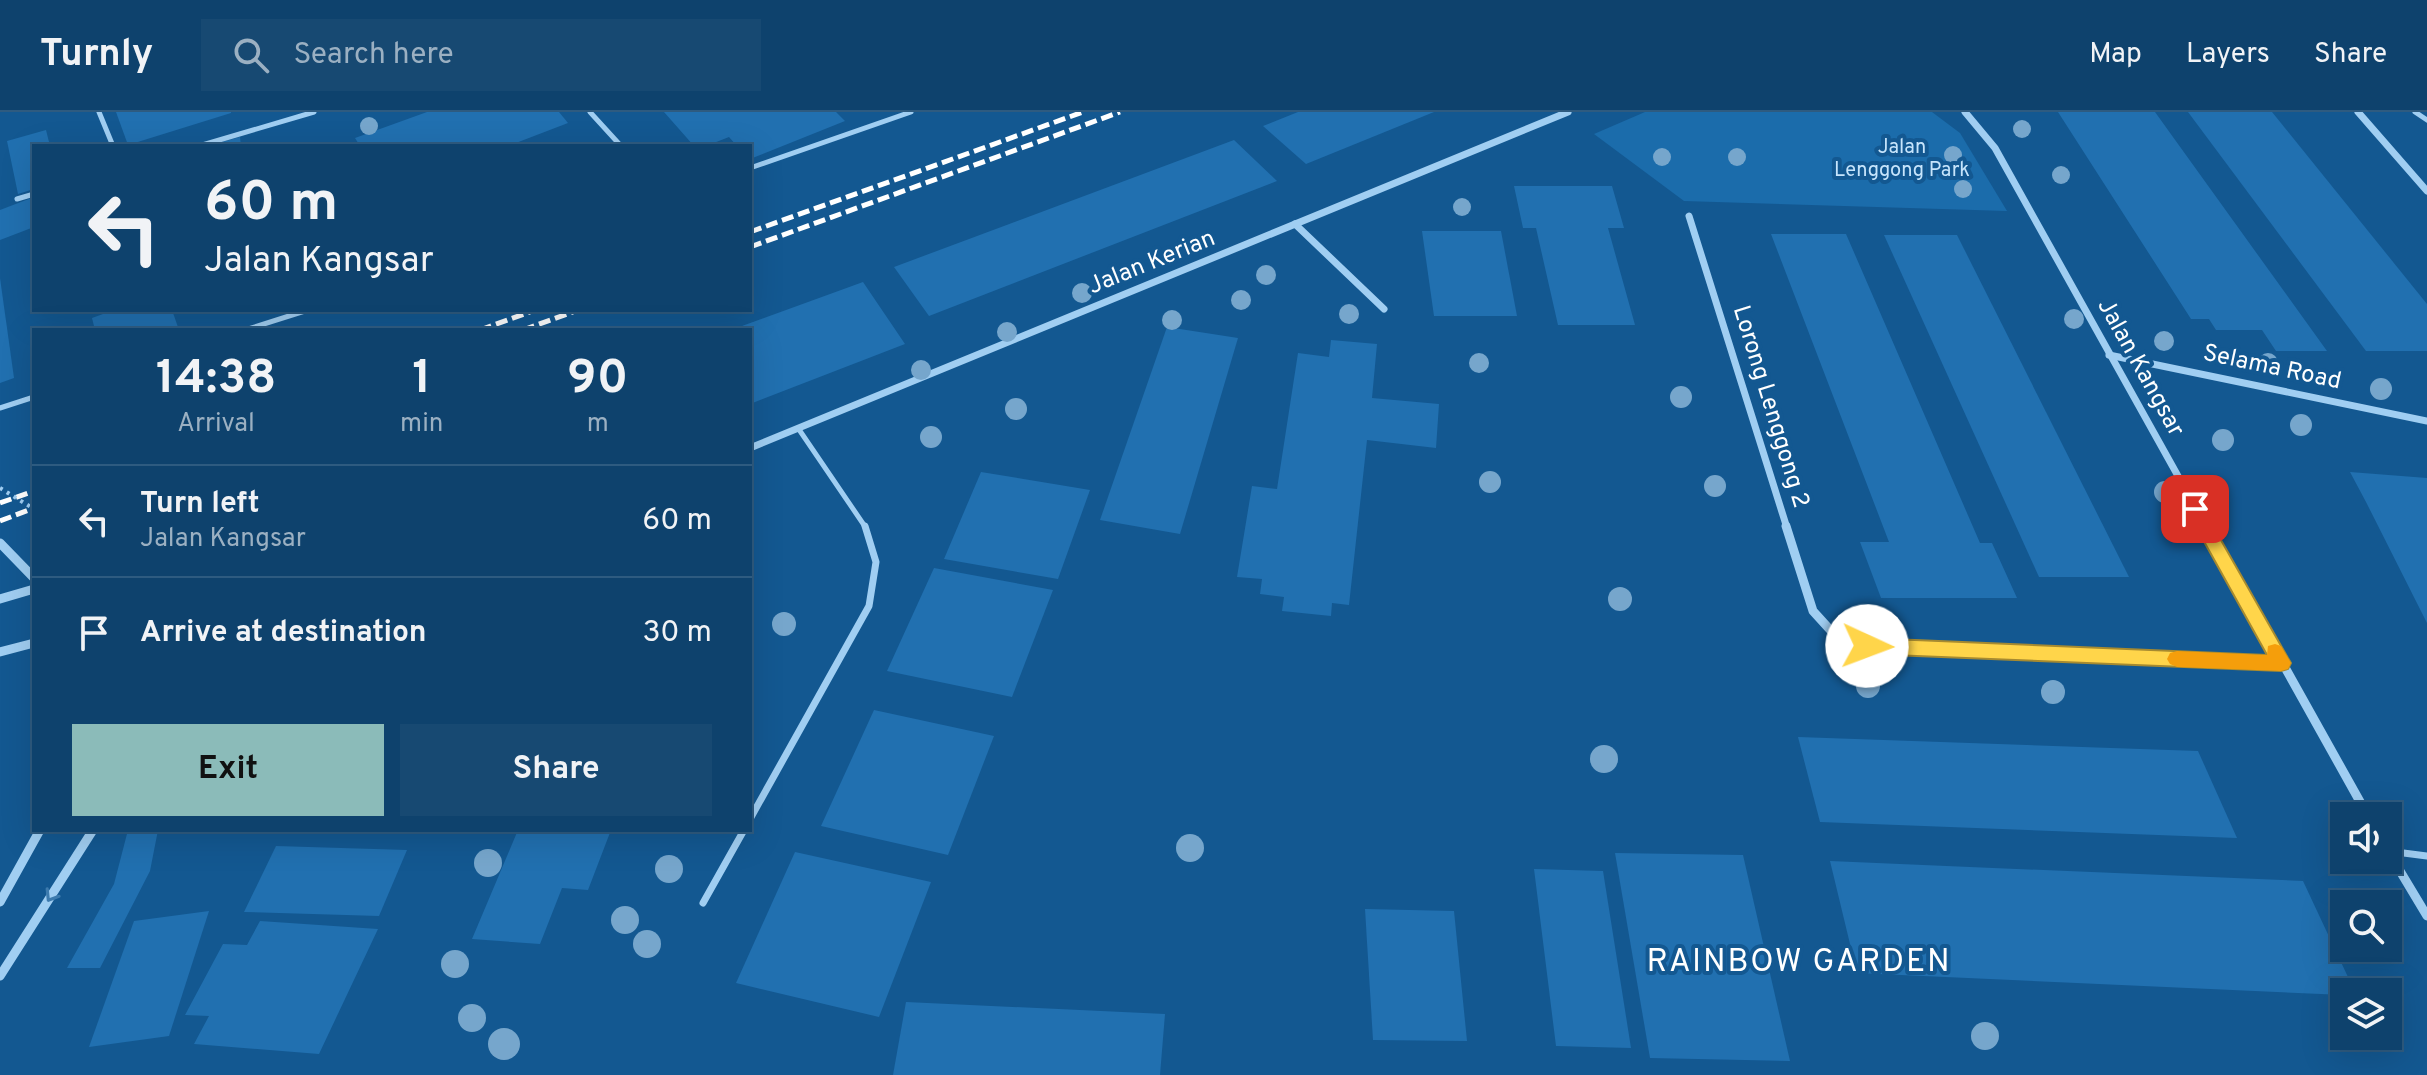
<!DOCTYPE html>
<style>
body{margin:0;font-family:Overpass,sans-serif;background:#174972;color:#f1f3f6;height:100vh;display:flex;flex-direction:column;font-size:30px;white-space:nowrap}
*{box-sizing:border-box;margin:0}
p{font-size:26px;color:#9bb0c2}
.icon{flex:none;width:44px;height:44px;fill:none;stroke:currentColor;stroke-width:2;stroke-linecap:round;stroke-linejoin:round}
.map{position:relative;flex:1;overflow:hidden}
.side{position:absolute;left:32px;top:216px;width:720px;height:504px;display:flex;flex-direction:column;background:#0e426d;border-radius:0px;box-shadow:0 8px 32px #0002,0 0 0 2px #2e5b80}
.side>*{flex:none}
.top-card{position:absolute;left:32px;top:32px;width:720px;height:168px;border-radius:0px;box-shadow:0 8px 32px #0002,0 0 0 2px #2e5b80;background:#0e426d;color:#f1f3f6;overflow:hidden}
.tools{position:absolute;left:2330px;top:690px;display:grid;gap:16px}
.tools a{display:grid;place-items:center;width:72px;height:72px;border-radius:0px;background:#0e426d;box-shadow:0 8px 32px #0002,0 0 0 2px #2e5b80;font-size:40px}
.pin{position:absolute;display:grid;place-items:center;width:68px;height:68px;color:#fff;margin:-34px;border-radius:16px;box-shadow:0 4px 12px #0006}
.me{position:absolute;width:88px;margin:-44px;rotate:92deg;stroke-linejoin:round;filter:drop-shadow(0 0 6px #0008)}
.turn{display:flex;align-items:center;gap:28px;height:168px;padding:0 40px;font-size:36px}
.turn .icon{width:104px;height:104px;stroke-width:2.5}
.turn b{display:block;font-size:56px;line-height:68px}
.eta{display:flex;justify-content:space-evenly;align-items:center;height:136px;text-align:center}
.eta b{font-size:48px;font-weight:700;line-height:56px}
.primary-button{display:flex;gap:16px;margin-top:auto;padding:16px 40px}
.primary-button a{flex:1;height:92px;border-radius:0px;background:#8bbbb9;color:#111;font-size:32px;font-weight:700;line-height:92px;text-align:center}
.primary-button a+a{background:#174972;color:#f1f3f6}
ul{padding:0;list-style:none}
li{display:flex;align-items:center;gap:24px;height:112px;padding:0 40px;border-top:2px solid #2e5b80}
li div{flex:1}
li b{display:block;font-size:30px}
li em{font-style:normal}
header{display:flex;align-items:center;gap:48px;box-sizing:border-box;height:112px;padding:0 40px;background:#0e426d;border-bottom:2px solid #2e5b80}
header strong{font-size:38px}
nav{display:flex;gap:44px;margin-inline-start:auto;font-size:28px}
.search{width:560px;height:72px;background:#174972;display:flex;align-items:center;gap:20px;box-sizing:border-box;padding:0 28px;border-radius:0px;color:#9bb0c2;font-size:30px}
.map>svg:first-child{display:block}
</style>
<header>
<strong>Turnly</strong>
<div class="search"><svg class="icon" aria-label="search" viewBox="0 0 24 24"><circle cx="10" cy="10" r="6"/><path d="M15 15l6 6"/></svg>Search here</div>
<nav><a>Map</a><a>Layers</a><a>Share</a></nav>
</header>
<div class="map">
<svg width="2427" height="963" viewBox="0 0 2427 963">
<rect width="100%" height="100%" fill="#135891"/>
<path fill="#1b6cab" d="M1645,0H1932L1960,21L2007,99L1684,89L1594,22Z"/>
<g fill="#2170b0">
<path d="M116,0H231V1L128,33Z"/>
<path d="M427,0H559L568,11L508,34H360L355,26Z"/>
<path d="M664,0H836L845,9L750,47V34H737L729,25L706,34H694Z"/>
<path d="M1298,0H1434L1306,52L1263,14Z"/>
<path d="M2058,0H2155L2327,239H2276L2262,218H2216L2209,207H2191Z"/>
<path d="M2188,0H2272L2427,192V239H2366Z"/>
<path d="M46,18L50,34H34V77L18,82L7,29Z"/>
<path d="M240,25L241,34H211V33Z"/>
<path d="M1234,28L1277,69L929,204L894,155Z"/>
<path d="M1514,74H1612L1624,116H1608L1635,213H1558L1536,116H1523Z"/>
<path d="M34,85V115L0,128V98Z"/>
<path d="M1422,119H1501L1517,204H1434Z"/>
<path d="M1771,122H1846L1980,431H1992L2017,486H1881L1860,430H1889Z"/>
<path d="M1884,123H1957L2129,465H2039Z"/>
<path d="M0,166L14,266L0,271Z"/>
<path d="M863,170L905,232L750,292V218H731Z"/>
<path d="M114,198H172L179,218H95L92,206Z"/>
<path d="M1167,215L1238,226L1180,422L1100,408Z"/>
<path d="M1331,228L1377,232L1372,286L1439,292L1436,336L1367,328L1349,493L1332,491L1331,504L1282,499L1284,485L1260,482L1262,467L1237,465L1252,374L1277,377L1298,241L1329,245Z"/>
<path d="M981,360L1090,378L1058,467L944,447Z"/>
<path d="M2350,360L2427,366V511L2366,390Z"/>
<path d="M934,456L1053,478L1012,585L887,559Z"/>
<path d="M874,598L994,624L948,743L821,714Z"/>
<path d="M1798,625L2198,639L2237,726L1820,710Z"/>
<path d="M128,718H158L150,759L100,856H67L114,772Z"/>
<path d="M518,718H611L588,778L562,776L540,832L472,827Z"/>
<path d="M276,734L407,738L379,804L244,800Z"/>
<path d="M795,740L931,770L879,905L736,871Z"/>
<path d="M1615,741L1743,743L1790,949L1650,946Z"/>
<path d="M1830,749L2303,769L2355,880H2344V883L1857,861Z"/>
<path d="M1534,757L1603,759L1631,936L1556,934Z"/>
<path d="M1365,797L1454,799L1467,929L1373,928Z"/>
<path d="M209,799L169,924L89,935L134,809Z"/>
<path d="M260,809L378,817L319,942L194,932L209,904L185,903L223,832L247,833Z"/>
<path d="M906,890L1165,902L1160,963H893Z"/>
</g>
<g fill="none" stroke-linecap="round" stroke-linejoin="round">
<g stroke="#a0cef2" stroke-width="5">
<path d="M99,0L113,34"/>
<path d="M590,0L621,34"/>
<path d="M2415,0L2427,8"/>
<path d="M199,34L314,0"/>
<path d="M750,56L911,0"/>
<path d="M17,87L34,82"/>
<path d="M245,218L308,198"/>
<path d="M0,296L34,285"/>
<path d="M798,316L866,416"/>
</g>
<g stroke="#a0cef2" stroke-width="7">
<path d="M750,707L869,494L876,450L865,414"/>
<path d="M2388,739L2427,744"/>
<path d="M703,791L744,718"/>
</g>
<g stroke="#a0cef2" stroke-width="7">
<path d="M1965,0L1995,36L2207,416"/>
<path d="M2358,0L2427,79"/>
<path d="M1689,104L1787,416"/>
<path d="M1295,112L1384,197"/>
<path d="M2109,243L2427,309"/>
<path d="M750,336L1568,0"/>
</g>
<g stroke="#a0cef2" stroke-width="9">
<path d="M1786,414L1813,499L1833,521L1867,534L2281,551"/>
<path d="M2206,414L2368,704"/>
<path d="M0,431L34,466"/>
<path d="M0,487L34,477"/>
<path d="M0,540L34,531"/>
<path d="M2388,739L2427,804"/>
<path d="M0,790L40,718"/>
<path d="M0,864L93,718"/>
</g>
<g stroke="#fff" stroke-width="5" stroke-dasharray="12 5" stroke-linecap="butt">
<path d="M750,120L1083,0"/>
<path d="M750,135L1120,0"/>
<path d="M480,218L535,198"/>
<path d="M523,218L578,198"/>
<path d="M0,391L34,379"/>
<path d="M0,409L34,396"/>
</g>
<path stroke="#a0cef2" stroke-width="4" stroke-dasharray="3 5" stroke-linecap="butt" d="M0,376L34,397"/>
</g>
<g fill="#76a6cc">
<circle cx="369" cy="14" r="9"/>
<circle cx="2022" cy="17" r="9"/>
<circle cx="1953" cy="43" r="9"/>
<circle cx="1662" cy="45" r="9"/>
<circle cx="1737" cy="45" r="9"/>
<circle cx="2061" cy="63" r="9"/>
<circle cx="1963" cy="77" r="9"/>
<circle cx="1462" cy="95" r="9"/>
<circle cx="1266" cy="163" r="10"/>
<circle cx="1082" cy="181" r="10"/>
<circle cx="1241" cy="188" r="10"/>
<circle cx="1349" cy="202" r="10"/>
<circle cx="2074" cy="207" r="10"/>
<circle cx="1172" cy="208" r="10"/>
<circle cx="1007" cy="220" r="10"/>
<circle cx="2164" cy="229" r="10"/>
<circle cx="1479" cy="251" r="10"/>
<circle cx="2268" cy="251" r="10"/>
<circle cx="921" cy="258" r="10"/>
<circle cx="2381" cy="277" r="11"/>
<circle cx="1681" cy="285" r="11"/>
<circle cx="1016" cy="297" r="11"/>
<circle cx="2301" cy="313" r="11"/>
<circle cx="931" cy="325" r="11"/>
<circle cx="2223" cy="328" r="11"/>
<circle cx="1490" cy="370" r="11"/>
<circle cx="1715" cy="374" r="11"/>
<circle cx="2165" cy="380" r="11"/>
<circle cx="1620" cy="487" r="12"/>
<circle cx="784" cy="512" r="12"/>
<circle cx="1868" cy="574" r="12"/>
<circle cx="2053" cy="580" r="12"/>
<circle cx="1604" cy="647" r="14"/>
<circle cx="1190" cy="736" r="14"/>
<circle cx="488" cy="751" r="14"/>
<circle cx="669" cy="757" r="14"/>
<circle cx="625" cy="808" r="14"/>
<circle cx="647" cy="832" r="14"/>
<circle cx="455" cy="852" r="14"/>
<circle cx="472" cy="906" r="14"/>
<circle cx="1985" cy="924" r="14"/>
<circle cx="504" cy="932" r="16"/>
</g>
<defs><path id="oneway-chevron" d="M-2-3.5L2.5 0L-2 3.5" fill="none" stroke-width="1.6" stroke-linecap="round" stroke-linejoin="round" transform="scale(2)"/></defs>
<use stroke="#3d7bae" href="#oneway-chevron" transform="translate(51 784) rotate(122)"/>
<path fill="#ffd54a" stroke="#a68a30" stroke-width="2" d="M2195,391L2201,393L2288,546L2291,551L2288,557L2281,559L1867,542L1861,539L1858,534L1861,529L1867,526L2267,543L2186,397Z"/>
<path fill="#f59e0b" d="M2275,532L2281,534L2291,551L2288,557L2281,559L2177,555L2170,552L2167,547L2170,541L2177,539L2267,543L2268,534Z"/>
<g text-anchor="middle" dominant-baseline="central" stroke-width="8" stroke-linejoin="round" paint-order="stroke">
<g font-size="20" fill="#c7e5fc" stroke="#135891">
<text x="1902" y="36">Jalan<tspan x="1902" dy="23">Lenggong Park</tspan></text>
</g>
<g font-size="24" fill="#fff" stroke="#135891">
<text transform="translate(1152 151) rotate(-22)">Jalan Kerian</text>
<text transform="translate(2140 256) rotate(61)">Jalan Kangsar</text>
<text transform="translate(2272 256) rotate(12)">Selama Road</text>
<text transform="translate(1770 295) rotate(73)">Lorong Lenggong 2</text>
</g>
<g font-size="32" letter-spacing="2" fill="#fff" stroke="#135891">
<text x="1799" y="851">RAINBOW GARDEN</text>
</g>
</g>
</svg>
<div class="tools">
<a><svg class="icon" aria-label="sound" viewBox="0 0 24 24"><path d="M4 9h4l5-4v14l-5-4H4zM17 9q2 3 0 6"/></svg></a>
<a><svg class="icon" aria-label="search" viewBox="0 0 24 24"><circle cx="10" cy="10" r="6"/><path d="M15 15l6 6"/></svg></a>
<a><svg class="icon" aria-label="layers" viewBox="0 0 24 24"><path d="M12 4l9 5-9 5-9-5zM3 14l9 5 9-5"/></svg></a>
</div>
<div class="pin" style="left:2195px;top:397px;background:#d93025"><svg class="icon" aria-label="arrive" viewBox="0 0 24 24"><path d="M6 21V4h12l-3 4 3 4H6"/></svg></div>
<svg class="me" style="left:1867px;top:534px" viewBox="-20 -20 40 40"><circle r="19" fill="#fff"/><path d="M0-13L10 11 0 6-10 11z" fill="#ffd54a"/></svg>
<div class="top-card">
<div class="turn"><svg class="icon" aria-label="left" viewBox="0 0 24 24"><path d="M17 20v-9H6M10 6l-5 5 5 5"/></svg><div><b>60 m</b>Jalan Kangsar</div></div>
</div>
<section class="side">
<div class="eta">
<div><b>14:38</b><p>Arrival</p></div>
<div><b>1</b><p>min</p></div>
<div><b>90</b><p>m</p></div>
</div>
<ul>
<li><svg class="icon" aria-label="left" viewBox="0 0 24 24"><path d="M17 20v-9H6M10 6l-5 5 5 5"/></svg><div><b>Turn left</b><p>Jalan Kangsar</p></div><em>60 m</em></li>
<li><svg class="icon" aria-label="arrive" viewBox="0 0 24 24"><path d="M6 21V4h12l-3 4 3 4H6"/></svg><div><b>Arrive at destination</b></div><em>30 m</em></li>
</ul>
<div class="primary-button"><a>Exit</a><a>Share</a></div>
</section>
</div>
